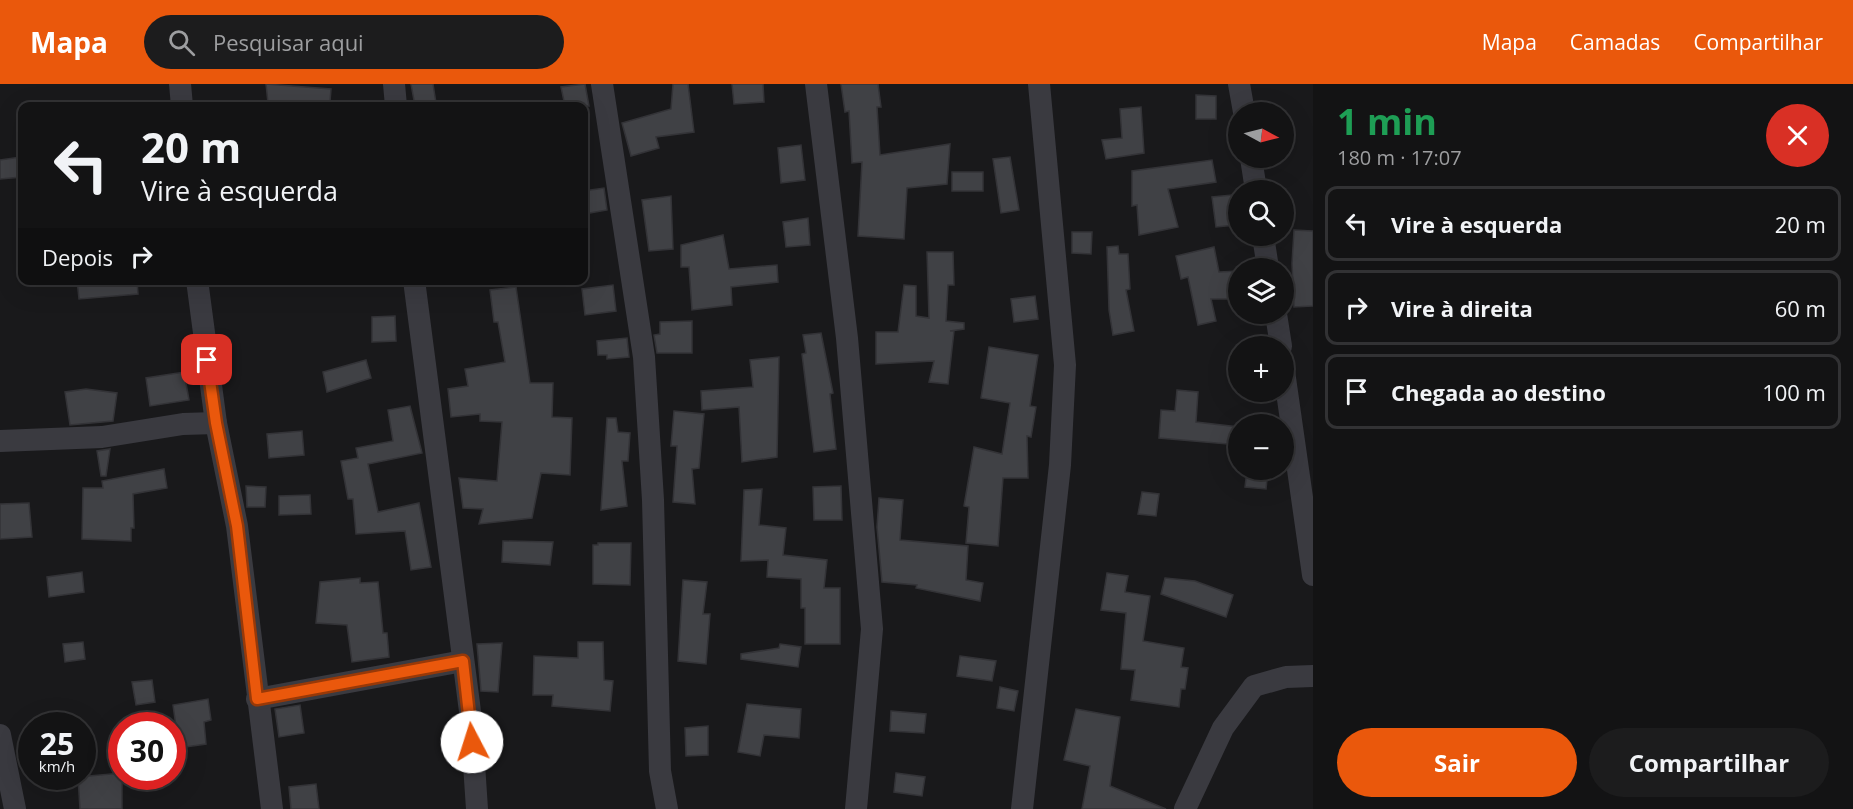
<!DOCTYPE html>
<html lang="pt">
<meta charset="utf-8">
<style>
body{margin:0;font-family:"Open Sans",sans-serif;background:#1c1c1d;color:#f1f3f6;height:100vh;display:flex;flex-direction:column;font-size:22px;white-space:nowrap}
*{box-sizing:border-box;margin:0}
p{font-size:20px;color:#9d9ea0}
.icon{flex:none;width:33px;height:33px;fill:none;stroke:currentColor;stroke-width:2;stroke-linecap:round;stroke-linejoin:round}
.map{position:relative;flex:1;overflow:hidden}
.side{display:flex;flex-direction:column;background:#131314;width:540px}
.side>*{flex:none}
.guide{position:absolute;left:18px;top:18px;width:570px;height:183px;border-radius:12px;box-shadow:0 6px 24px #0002,0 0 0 2px #323234;background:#131314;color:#f1f3f6;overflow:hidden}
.needle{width:39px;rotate:97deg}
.controls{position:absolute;left:1228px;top:18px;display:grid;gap:12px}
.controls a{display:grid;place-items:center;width:66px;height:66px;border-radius:50%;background:#131314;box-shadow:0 6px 24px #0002,0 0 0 2px #323234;font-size:30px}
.speed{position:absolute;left:18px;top:628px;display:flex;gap:12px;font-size:30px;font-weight:700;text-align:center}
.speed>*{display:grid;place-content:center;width:78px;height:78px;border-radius:50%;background:#131314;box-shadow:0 6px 24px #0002,0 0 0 2px #323234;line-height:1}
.speed small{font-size:15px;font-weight:400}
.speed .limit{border:9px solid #d22;background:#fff;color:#111}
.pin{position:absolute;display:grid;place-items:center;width:51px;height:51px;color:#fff;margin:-26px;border-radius:12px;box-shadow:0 3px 9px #0006}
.me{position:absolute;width:66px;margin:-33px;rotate:355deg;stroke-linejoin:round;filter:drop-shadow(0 0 4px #0008)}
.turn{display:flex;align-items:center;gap:21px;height:126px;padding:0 24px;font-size:27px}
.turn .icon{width:78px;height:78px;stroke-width:2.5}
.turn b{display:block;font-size:42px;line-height:51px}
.then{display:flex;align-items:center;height:57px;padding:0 24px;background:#0003;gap:12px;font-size:22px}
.round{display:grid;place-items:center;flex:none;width:63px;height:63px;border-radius:32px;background:#1c1c1d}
.headline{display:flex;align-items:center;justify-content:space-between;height:102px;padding:0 24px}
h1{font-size:36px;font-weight:700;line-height:45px;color:#1e9e55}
.primary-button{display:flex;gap:12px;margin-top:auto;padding:12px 24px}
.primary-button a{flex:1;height:69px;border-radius:36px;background:#ea580c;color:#fff;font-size:24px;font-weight:700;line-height:69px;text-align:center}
.primary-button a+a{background:#1c1c1d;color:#f1f3f6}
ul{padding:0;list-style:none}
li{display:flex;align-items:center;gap:18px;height:75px;margin:0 12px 9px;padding:0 12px;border:3px solid #323234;border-radius:12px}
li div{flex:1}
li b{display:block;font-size:22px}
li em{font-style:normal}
header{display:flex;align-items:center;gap:36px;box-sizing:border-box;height:84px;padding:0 30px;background:#ea580c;color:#fff}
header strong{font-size:28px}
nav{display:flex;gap:33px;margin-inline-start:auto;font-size:21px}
.search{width:420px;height:54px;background:#1c1c1d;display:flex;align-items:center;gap:15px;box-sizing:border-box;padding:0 21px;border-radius:33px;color:#9d9ea0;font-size:22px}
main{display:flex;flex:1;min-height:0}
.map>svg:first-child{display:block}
</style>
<header>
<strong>Mapa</strong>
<div class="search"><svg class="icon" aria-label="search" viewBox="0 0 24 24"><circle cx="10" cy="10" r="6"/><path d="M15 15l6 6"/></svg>Pesquisar aqui</div>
<nav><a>Mapa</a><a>Camadas</a><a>Compartilhar</a></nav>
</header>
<main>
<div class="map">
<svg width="1313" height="725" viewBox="0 0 1313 725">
<rect width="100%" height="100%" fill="#19191b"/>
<g fill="#404145" stroke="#333337" stroke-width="1.5">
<path d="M266,0L331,5L330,18H308L307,22H286L287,18L268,19Z"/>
<path d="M411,0H433L436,19L415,22Z"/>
<path d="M585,0L589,22H565L561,3Z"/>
<path d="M673,0H688L694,48L656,53L659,64L631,72L622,39L671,25Z"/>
<path d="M732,0H763L764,18L734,20Z"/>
<path d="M841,0H878L881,23H877L880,71L950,60L947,100L907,104L904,155L858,152L862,78L852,79L849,27L845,28Z"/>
<path d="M1196,11L1216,12V35H1196Z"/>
<path d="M1141,23L1144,69L1106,75L1102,56L1122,54L1120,25Z"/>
<path d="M801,61L805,96L781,99L778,64Z"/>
<path d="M20,73L22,93L0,95V76Z"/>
<path d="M1010,73L1019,126L1001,129L993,75Z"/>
<path d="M1212,76L1216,98L1168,105L1178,143L1139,151L1137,121L1132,122V87Z"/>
<rect x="952" y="88" width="31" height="19"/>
<path d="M604,104L607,126L584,130V107Z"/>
<path d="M1232,111L1236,141L1216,143L1212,113Z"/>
<path d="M671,112L673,165L649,167L642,116Z"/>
<path d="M808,134L810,161L786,163L783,138Z"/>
<path d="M1294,146L1313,147V222L1294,223L1292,179Z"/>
<path d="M1072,148H1092L1091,170L1072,169Z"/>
<path d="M723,151L729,185L777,181L778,198L731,203L732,221L692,226L689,183H681V161Z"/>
<path d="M1118,162L1119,170H1128L1130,205L1126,206L1134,247L1113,251L1109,226L1107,163Z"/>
<path d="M1214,163L1219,188L1239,187V215H1211L1216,237L1198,241L1188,193L1181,195L1176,172Z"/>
<path d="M927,168H953L954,201H948L946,237L964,239V245L950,247H954L948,300L929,298L934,277L876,280V248H898L904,201L916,202V232L929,234Z"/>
<path d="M77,196H137L138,210L79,215Z"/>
<path d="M613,201L616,227L585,231L582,205Z"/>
<path d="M516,203L530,299H553L552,333L572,334L570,391L541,389L532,434L479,440L483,425L463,424L459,394L497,397L502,338L480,337V330L451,333L448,305L468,302L465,285L505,278L498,238H494L490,206Z"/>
<path d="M1035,212L1038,235L1014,238L1011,215Z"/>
<path d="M395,232L396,257L372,258V233Z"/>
<path d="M692,237V269H657L654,251L660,250V238Z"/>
<path d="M821,249L833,309L830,310L836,365L814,368L802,270L806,269L803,251Z"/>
<path d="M627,254L629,273L607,275V271H598L597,257Z"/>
<path d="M989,263L1038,271L1030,322L1036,323L1031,353L1027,352L1028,394H1003L998,462L966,459L969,423L964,422L974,363L1002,370L1010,319L981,314Z"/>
<path d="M779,273L777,373L742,378L739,323L702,326L701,307L753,303L750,276Z"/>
<path d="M366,276L371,294L327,308L323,288Z"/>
<path d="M184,288L189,316L150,322L146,294Z"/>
<path d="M86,305L117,309L113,337L70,341L65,308Z"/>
<path d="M1177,306L1198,308L1196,338L1239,343V361L1159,354L1161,326L1175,327Z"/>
<path d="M410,322L422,369L368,380L378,428L419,419L431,483L411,486L405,447L356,450L353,415H348L341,377L358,374L356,364L393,357L388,326Z"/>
<path d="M674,327L704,330L699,384L692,385L695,420L673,418L677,362H671Z"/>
<path d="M607,334H616L618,348L630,349L628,377H622L627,422L601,426Z"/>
<path d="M302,347L304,371L269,374L267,350Z"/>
<path d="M110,365L106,392H101L97,367Z"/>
<path d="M164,385L167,404L133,410L134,444H131V457L82,455L83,404H103L102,397Z"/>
<path d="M1247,386H1268L1266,405L1245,403Z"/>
<path d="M246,402L266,403L265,423H247Z"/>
<path d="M841,402L842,436H814L813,403Z"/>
<path d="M762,405L759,441L786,444L783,471L827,476L824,504H840V560H805V524H801V495L767,493L768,476L741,477L744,406Z"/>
<path d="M1142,408L1159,410L1156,432L1138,430Z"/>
<path d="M310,411L311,430L279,431V412Z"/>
<path d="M879,414L903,416L900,456L968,462L966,496L983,499L980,517L916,504L917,501L882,498L877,443Z"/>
<path d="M29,419L32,453L0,455V420Z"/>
<path d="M503,457L553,458L550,481L502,478Z"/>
<path d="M598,459H631L630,501L593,500V461H598Z"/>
<path d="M82,488L84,508L49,513L47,493Z"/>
<path d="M1107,489L1128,492L1125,508L1150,512L1143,557L1184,564L1181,583L1188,584L1185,605H1181L1179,623L1131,616L1135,586L1121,585L1126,529L1101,526Z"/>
<path d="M360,494V499L378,498L383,549H387L389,573L352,578L347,541L316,539L320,498Z"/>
<path d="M1165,494L1195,497L1233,511L1226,533L1161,510Z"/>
<path d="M683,496L707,498L703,530H710L706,580L678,577Z"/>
<path d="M83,558L85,575L65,578L63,560Z"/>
<path d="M578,558H603L604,596L613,597L610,627L552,622L553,611H533L534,572L578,574Z"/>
<path d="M502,559L498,608L481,607L477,560Z"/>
<path d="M780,560L801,563L798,583L741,575V570L779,564Z"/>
<path d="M960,572L996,577L992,597L957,592Z"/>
<path d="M152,596L155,618L136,621L132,598Z"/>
<path d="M1000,603L1018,607L1014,627L997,624Z"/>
<path d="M208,615L211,636L204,638L206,660L179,664L173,621Z"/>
<path d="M747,620L801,625L799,654L764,651L760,672L738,668Z"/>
<path d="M300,621L304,649L279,653L275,625Z"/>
<path d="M1076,625L1120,633L1110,702L1166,725H1082L1090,682L1064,676Z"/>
<path d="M891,627L926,630L924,649L890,647Z"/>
<path d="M708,642V671L686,672L685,644Z"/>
<path d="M122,689V725H80L78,693Z"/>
<path d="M896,689L925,693L922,712L894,708Z"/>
<path d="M316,700L319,725H291L289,703Z"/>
</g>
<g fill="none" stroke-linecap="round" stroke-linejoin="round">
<g stroke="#3a3a40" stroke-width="22">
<path d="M180,0L182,22"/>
<path d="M394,0L396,22"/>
<path d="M602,0L644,273L653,416L660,687L667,725"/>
<path d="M816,0L847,254L872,545L856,725"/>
<path d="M1239,0L1244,28"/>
<path d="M1251,74L1256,106"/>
<path d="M1263,152L1268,184"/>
<path d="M197,196L216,339L237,442L272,725"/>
<path d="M414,196L471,635L477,725"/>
<path d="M1276,230L1281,262"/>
<path d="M1284,287L1313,491"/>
<path d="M0,357L102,353L183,340L216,339"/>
<path d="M257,615L463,577"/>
<path d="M0,651L15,725"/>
<path d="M1022,725L1060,381L1065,281L1039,0"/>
<path d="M1185,725L1223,644L1254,602L1286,593L1313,592"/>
</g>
</g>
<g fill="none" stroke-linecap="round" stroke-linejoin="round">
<g stroke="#983908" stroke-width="15">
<path id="route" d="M207,276L216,339L237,442L257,615L463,577L472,658"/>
</g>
<use href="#route" stroke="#ea580c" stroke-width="10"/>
</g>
</svg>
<div class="controls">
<a><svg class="needle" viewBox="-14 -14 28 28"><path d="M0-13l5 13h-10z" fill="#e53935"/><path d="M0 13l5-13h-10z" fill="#9d9ea0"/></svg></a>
<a><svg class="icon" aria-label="search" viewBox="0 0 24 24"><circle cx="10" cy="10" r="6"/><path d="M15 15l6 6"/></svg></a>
<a><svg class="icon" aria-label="layers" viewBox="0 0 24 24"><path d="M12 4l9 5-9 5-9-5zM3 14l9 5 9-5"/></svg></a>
<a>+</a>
<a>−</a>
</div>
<div class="speed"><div>25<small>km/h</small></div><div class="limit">30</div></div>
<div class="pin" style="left:207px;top:276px;background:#d93025"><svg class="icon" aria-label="arrive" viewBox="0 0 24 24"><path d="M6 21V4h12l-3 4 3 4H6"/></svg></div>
<svg class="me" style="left:472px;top:658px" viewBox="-20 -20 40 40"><circle r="19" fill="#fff"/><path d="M0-13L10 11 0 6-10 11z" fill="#ea580c"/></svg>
<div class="guide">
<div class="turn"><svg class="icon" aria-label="left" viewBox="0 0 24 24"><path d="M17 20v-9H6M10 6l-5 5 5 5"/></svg><div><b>20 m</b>Vire à esquerda</div></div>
<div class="then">Depois<svg class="icon" aria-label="right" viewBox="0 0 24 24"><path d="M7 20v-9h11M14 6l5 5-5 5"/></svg></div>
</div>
</div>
<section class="side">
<div class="headline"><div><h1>1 min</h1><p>180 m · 17:07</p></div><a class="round" style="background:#d93025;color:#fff"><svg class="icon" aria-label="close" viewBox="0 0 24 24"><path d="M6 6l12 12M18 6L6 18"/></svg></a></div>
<ul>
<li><svg class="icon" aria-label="left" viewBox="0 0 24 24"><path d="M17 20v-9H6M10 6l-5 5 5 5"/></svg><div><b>Vire à esquerda</b></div><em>20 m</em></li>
<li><svg class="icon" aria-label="right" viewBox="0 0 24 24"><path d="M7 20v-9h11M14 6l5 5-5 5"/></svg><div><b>Vire à direita</b></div><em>60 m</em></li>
<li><svg class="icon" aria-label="arrive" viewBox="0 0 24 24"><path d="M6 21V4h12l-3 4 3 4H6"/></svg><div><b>Chegada ao destino</b></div><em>100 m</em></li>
</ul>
<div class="primary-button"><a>Sair</a><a>Compartilhar</a></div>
</section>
</main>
